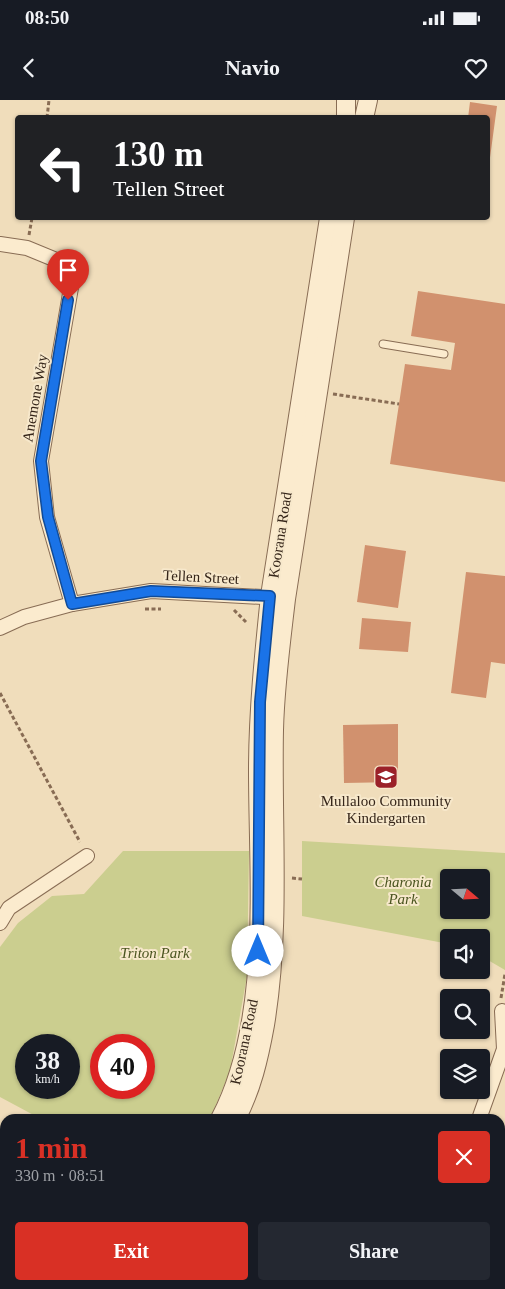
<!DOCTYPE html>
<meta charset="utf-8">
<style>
body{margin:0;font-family:Georgia,serif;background:#242831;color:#f1f3f6;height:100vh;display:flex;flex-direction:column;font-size:19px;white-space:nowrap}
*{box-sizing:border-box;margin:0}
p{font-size:16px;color:#9ea1a6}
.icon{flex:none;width:28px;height:28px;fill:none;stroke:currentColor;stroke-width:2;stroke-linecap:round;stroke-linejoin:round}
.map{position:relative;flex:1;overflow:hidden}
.sheet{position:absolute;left:0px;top:1014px;width:505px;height:176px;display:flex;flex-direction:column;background:#171b24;border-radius:15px 15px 0 0;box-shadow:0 1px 4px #0004}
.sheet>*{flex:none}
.guide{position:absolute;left:15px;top:15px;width:475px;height:105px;border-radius:5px;box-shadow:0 1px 4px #0004;background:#202124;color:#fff;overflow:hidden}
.needle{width:32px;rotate:109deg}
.fabs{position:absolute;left:440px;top:769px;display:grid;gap:10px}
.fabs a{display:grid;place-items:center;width:50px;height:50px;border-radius:5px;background:#171b24;box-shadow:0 1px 4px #0004;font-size:25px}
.speed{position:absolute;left:15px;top:934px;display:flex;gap:10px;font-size:25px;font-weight:700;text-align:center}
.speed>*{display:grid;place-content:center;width:65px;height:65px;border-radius:50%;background:#171b24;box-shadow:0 1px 4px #0004;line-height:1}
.speed small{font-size:12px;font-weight:400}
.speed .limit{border:8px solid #d22;background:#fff;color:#111}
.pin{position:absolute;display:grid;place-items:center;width:42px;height:42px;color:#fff;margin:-51px -21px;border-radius:50% 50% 50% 0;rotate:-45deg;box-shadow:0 0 5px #0007}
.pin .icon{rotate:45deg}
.me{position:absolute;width:55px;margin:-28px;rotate:0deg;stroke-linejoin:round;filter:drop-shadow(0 0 4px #0008)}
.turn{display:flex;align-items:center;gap:18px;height:105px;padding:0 15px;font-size:22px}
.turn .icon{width:65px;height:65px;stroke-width:2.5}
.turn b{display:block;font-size:35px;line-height:42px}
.round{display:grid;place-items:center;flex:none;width:52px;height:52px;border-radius:5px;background:#242831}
.overview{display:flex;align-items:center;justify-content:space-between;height:85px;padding:0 15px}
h1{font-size:30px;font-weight:600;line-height:38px;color:#d93025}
.cta{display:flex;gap:10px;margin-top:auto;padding:10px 15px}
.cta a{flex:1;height:58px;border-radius:5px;background:#d93025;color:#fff;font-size:20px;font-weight:600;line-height:58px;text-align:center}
.cta a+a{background:#242831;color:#f1f3f6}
.status{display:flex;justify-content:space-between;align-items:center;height:35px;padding:0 25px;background:#171b24;direction:ltr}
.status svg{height:14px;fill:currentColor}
header{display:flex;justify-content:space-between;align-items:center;height:65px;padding:0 15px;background:#171b24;font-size:22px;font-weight:600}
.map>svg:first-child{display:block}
</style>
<div class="status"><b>08:50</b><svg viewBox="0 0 49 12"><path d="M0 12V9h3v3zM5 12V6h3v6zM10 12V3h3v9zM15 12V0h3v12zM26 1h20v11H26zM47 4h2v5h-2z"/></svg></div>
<header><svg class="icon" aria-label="back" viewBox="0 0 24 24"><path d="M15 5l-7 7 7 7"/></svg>Navio<svg class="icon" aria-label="heart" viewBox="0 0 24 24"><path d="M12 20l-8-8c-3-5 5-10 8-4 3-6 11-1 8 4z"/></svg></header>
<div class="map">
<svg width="505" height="1189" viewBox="0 0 505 1189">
<rect width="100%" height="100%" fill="#f0ddbb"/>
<g fill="#cbce8f" fill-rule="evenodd">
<path d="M302,741L505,753V870L481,856V838H449V844L302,816ZM449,778H481V810H449Z"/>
<path d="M123,751H249L247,876L230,971L210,1019H41L0,997V847L18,823L52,796L84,794ZM26,945H69V988H26ZM101,945H144V988H101Z"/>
<path d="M505,1043V1093L500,1091V1058Z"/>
</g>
<g fill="#d1916e">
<path d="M470,2L497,6L489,65L488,18H468Z"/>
<path d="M418,191L505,204V382L390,364L405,264L451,270L455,243L411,236Z"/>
<path d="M365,445L406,451L398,508L357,502Z"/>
<path d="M466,472L505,476V564L491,562L486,598L451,593Z"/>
<path d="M362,518L411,522L408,552L359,549Z"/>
<path d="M398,624V682L344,683L343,625Z"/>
</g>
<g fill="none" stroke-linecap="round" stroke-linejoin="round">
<g stroke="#886c54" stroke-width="9">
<path id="service" d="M383,244L444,254"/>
</g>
<g stroke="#886c54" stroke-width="16">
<g id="minor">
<path d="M0,144L27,148L66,164L72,182L41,361L47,417L72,504"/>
<path d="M0,528L24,517L72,504L151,491L280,498"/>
<path d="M0,823L9,808L87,756"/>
<path d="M479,1019L504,949L502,911"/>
<path d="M414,1189L416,1185"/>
</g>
</g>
<g stroke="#886c54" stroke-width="20">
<g id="tertiary">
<path d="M346,18V0"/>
<path d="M364,18L368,0"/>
<path d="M220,1019C272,920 258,779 258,671C258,612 264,554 270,496L329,118"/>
<path d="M236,1019C252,989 259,958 265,925C281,827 272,729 274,630C275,586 281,542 286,499L345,118"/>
<path d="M127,1189L129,1185"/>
<path d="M146,1189L148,1185"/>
</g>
</g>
<g stroke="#886c54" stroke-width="3" stroke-dasharray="4 2.5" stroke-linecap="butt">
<path d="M47,18L49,0"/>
<path d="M29,135L32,118"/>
<path d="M333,294L399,304"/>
<path d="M145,509H161"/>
<path d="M234,510L246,522"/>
<path d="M0,593L80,742"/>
<path d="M292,778L302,779"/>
<path d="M501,898L505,874"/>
</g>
<use href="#service" stroke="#fbebce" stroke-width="7"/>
<use href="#minor" stroke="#fbebce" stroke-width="14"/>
<use href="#tertiary" stroke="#fbebce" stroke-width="18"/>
</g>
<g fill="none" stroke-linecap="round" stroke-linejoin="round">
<g stroke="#114b97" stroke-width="12">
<path id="route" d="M68,200L41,361L48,417L72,504L151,491L270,496L260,602L258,851"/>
</g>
<use href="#route" stroke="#1a73e8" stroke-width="9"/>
</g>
<defs>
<g id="school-square" transform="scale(1.25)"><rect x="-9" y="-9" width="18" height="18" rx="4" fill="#9b2129" stroke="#f7e8cb"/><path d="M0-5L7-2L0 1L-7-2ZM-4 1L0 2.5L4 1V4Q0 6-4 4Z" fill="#fff"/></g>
</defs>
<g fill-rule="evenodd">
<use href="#school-square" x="386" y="677"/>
</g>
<g text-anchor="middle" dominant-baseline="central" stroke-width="4" stroke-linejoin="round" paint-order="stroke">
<g font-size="15" fill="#36261a" stroke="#f7e8cb">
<text transform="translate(35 298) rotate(-80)">Anemone Way</text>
<text transform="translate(280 435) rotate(-81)">Koorana Road</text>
<text transform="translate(201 477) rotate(3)">Tellen Street</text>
<text transform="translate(244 942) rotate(-78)">Koorana Road</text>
</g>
<g font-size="15" fill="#36261a" stroke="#f7e8cb">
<text x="386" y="701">Mullaloo Community<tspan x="386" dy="17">Kindergarten</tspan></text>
</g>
<g font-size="15" font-style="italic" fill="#4a541f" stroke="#f7e8cb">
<text x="403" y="782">Charonia<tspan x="403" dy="17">Park</tspan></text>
<text x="155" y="853">Triton Park</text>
</g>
</g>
</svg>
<div class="fabs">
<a><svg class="needle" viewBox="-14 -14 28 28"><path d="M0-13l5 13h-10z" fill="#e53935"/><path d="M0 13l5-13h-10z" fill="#9ea1a6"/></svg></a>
<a><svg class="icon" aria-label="sound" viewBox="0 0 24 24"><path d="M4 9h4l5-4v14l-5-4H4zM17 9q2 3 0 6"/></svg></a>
<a><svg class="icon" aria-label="search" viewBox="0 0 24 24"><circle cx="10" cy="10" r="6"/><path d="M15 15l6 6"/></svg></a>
<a><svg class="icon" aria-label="layers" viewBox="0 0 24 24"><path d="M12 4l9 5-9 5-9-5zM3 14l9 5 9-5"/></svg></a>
</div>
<div class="speed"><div>38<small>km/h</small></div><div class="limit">40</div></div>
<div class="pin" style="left:68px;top:200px;background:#d93025"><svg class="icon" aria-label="arrive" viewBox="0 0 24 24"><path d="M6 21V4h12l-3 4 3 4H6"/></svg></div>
<svg class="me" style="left:258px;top:851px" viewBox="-20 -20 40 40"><circle r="19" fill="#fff"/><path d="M0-13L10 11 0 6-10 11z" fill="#1a73e8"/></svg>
<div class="guide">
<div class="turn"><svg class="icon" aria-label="left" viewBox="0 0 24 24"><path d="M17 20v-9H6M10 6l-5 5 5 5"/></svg><div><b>130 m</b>Tellen Street</div></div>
</div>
<section class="sheet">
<div class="overview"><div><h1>1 min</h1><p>330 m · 08:51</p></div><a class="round" style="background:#d93025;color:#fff"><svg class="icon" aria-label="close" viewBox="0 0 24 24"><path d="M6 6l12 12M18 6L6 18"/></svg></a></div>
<div class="cta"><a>Exit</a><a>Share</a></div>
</section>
</div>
